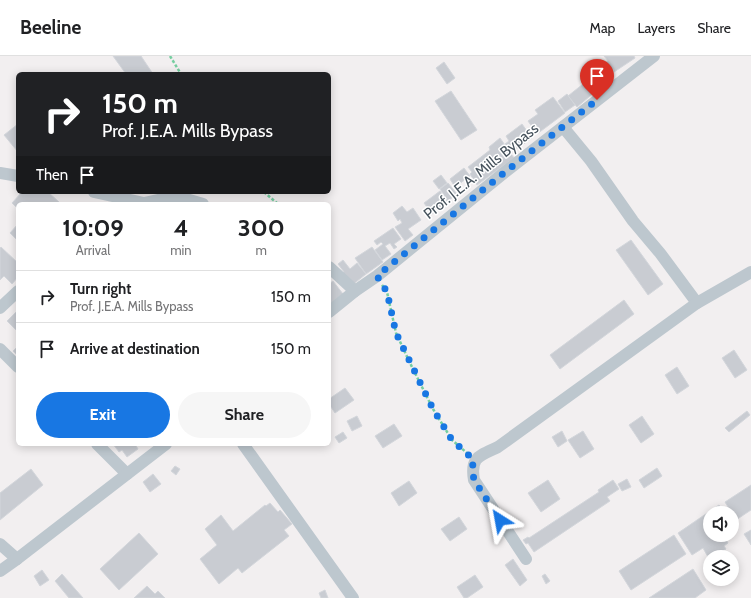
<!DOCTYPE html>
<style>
body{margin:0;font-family:Cabin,sans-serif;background:#f6f6f6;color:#202124;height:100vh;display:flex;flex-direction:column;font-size:15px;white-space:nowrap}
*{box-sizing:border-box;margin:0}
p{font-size:13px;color:#757577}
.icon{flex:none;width:22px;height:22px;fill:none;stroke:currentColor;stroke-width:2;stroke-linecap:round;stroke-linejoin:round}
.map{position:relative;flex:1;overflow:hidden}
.drawer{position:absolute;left:16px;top:146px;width:315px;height:244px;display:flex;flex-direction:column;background:#fff;border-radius:6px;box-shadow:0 2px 10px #0003}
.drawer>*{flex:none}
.guide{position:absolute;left:16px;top:16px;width:315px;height:122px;border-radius:6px;box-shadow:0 2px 10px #0003;background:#202124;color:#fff;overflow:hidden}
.buttons{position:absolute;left:703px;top:450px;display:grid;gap:8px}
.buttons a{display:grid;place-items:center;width:36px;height:36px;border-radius:50%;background:#fff;box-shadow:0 2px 10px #0003;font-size:20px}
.pin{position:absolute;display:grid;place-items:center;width:34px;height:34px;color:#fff;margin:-41px -17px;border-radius:50% 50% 50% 0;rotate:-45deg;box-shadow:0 0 4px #0007}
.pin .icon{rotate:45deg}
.me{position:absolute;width:44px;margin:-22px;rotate:326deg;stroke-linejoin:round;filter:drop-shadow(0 0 3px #0008)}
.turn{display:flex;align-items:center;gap:14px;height:84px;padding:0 20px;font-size:18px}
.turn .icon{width:52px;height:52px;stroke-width:2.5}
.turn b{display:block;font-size:28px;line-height:34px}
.then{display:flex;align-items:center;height:38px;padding:0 20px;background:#0003;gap:8px;font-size:15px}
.eta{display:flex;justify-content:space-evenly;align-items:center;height:68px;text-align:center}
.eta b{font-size:24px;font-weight:700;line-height:28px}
.primary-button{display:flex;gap:8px;margin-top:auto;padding:8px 20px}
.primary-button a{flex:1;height:46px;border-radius:24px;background:#1877e3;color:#fff;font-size:16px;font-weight:700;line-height:46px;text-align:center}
.primary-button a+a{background:#f6f6f6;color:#202124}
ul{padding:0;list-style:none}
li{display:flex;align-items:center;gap:12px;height:52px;padding:0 20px;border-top:1px solid #e0e0e0}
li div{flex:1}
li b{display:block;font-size:15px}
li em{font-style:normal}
header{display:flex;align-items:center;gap:24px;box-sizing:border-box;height:56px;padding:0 20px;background:#fff;border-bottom:1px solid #e0e0e0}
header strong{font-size:19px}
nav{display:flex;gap:22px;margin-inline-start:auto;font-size:14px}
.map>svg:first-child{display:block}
</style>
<header>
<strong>Beeline</strong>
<nav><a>Map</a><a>Layers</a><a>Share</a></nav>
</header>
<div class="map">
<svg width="751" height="542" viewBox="0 0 751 542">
<rect width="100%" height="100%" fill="#f2eff0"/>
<g fill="#c9ccd2" stroke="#d3d6db">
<path d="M113,0H141L153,18H126Z"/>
<path d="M604,0H634L635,2L614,16L613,13L608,17L603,9L608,5Z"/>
<path d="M444,6L455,22L447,28L436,12Z"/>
<path d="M597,12L608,25L577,51L568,40L588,24L586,21Z"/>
<path d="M451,35L477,74L461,84L435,45Z"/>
<path d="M567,38L575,49L565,56L558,45Z"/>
<path d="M553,41L565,57L537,78L528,65L538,58L535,54Z"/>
<path d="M18,68V96L4,79Z"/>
<path d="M522,68L532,82L515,94L514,91L510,94L505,88L509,85L506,80Z"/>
<path d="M500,82L514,102L477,129L470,118L472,116L468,111L490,94L489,91Z"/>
<path d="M464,112L470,120L455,131L450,123Z"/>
<path d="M441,119L447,127L439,133L433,125Z"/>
<path d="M448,127L457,138L448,145L440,133Z"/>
<path d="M440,135L448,146L432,158L424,147Z"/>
<path d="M22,136H48L59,146L57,148H18V153L12,147Z"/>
<path d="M402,150L407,156L413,152L421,164L408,173L413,179L405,185L395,171L402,167L400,163L398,165L393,157Z"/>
<path d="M18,168V185L10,177Z"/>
<path d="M393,172L401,183L394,188L397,191L394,193L390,187L385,190L391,198L382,204L375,194L383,188L381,186L377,189L374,185Z"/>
<path d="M631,184L663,228L648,239L616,194Z"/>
<path d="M1,191L18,207V221L12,228L4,220L0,224V192Z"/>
<path d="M372,191L383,206L366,218L355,202Z"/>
<path d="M343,204L350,213L357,207L366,218L351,230L342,218L344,216L338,208Z"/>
<path d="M333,225L343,238L329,249V228Z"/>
<path d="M624,244L634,258L560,313L550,299Z"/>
<path d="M18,254V276L7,265Z"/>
<path d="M18,290V300L13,295Z"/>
<path d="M734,294L747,314L735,322L722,302Z"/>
<path d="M677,311L689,330L677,338L665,319Z"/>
<path d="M345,332L354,344L335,357L329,348V343Z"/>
<path d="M747,355L750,359L729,376L725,372Z"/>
<path d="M357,360L362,370L352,375L347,365Z"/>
<path d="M642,360L654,378L641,387L629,369Z"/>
<path d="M394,368L402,380L383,392L375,380Z"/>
<path d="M562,375L567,385L558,391L552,381Z"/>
<path d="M583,375L594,393L580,402L568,384Z"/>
<path d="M343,376L347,382L339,387L335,381Z"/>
<path d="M113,388H135L138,393L127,401L122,394L119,396Z"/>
<path d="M175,410L180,413L176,419L171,415Z"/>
<path d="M657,412L662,420L644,432L639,424Z"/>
<path d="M31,413L43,429L0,464V437Z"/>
<path d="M153,418L161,428L150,436L143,426Z"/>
<path d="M627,423L631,431L622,435L618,428Z"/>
<path d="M548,424L560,443L541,456L528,437Z"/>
<path d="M613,424L619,433L607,441L610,445L534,496L528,487L526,488L523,484L528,481L529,482L599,436L598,434Z"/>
<path d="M409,425L417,437L399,450L391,437Z"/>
<path d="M751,429V454L736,464L725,446Z"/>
<path d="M270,447L278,456L280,454L292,468L284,474L289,480L242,517L238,512L219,528L200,503L217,489L205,473L221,459L233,475L265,449L266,450Z"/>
<path d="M719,449L724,457H710V479H723L728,487L724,490L726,493L715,500L713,497L708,501L703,492L692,499L678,477Z"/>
<path d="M459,461L467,473L450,485L441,473Z"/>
<path d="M751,474V489L744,478Z"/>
<path d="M139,477L158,498L119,534L100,513Z"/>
<path d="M674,479L686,498L631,534L619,515Z"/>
<path d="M513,503L527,524L520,530L505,509Z"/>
<path d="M693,513L706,534L695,542H649Z"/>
<path d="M42,514L49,524L40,530L34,520Z"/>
<path d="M62,518L83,542H69L55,525Z"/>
<path d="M545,518L550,525L546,528L542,520Z"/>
<path d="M475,519L483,531L467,542H464L457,531Z"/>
<path d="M147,530L155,538L158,535L165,542H134Z"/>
<path d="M325,534L328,542H321L319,537Z"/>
</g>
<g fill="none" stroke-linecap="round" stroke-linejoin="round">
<g stroke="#76cea0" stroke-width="2.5" stroke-dasharray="3 2" stroke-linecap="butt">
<path d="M170,0L181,18"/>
<path d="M264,136L278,148"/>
<path d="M382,229L387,236L396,277L409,305L433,353L452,384L467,397"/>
</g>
<g stroke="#bdc7ce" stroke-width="12">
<path d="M563,71L591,105L633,165L660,197L697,247"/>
<path d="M0,117L18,120"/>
<path d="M94,136L144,147L176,140L203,148"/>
<path d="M329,211L355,235"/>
<path d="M0,252L18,235"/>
<path d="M329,256L355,235L377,220L505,116L654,0"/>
<path d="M0,293L18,311"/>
<path d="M97,388L127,418"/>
<path d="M243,388L353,542"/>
<path d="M0,488L17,503"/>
<path d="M526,503L474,424C470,401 479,400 498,391L697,247L751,216"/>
<path d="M0,515L17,503L166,388"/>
</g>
</g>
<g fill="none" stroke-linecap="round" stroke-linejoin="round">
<path stroke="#1877e3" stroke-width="7" stroke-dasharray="0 12.6" d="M500,464L474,424L472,412L474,404L452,384L433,353L396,277L387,236L377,220L505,116L597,44"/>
</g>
<g text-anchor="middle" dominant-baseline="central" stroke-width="3" stroke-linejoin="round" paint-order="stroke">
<g font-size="15" fill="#47535d" stroke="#fff">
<text transform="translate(481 115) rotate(-39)">Prof. J.E.A. Mills Bypass</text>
</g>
</g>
</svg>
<div class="buttons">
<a><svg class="icon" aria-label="sound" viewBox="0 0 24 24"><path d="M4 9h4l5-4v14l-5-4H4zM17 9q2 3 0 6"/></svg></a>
<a><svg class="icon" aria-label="layers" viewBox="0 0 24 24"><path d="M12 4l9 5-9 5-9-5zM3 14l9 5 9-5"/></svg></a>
</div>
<div class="pin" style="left:597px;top:44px;background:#d93025"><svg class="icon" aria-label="arrive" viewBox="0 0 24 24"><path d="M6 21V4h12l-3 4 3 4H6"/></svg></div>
<svg class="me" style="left:500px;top:464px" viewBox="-20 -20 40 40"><path d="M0-17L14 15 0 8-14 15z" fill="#1877e3" stroke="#fff" stroke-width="4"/></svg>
<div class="guide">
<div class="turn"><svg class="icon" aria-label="right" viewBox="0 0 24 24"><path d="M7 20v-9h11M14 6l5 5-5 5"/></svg><div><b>150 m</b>Prof. J.E.A. Mills Bypass</div></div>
<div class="then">Then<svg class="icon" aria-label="arrive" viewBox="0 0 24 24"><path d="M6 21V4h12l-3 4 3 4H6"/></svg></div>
</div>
<section class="drawer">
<div class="eta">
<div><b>10:09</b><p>Arrival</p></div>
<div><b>4</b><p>min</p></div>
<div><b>300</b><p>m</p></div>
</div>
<ul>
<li><svg class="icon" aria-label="right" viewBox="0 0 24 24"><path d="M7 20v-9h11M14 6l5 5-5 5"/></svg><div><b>Turn right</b><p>Prof. J.E.A. Mills Bypass</p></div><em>150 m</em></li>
<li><svg class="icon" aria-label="arrive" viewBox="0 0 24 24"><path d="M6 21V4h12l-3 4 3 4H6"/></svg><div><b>Arrive at destination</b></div><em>150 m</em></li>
</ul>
<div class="primary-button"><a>Exit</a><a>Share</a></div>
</section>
</div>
